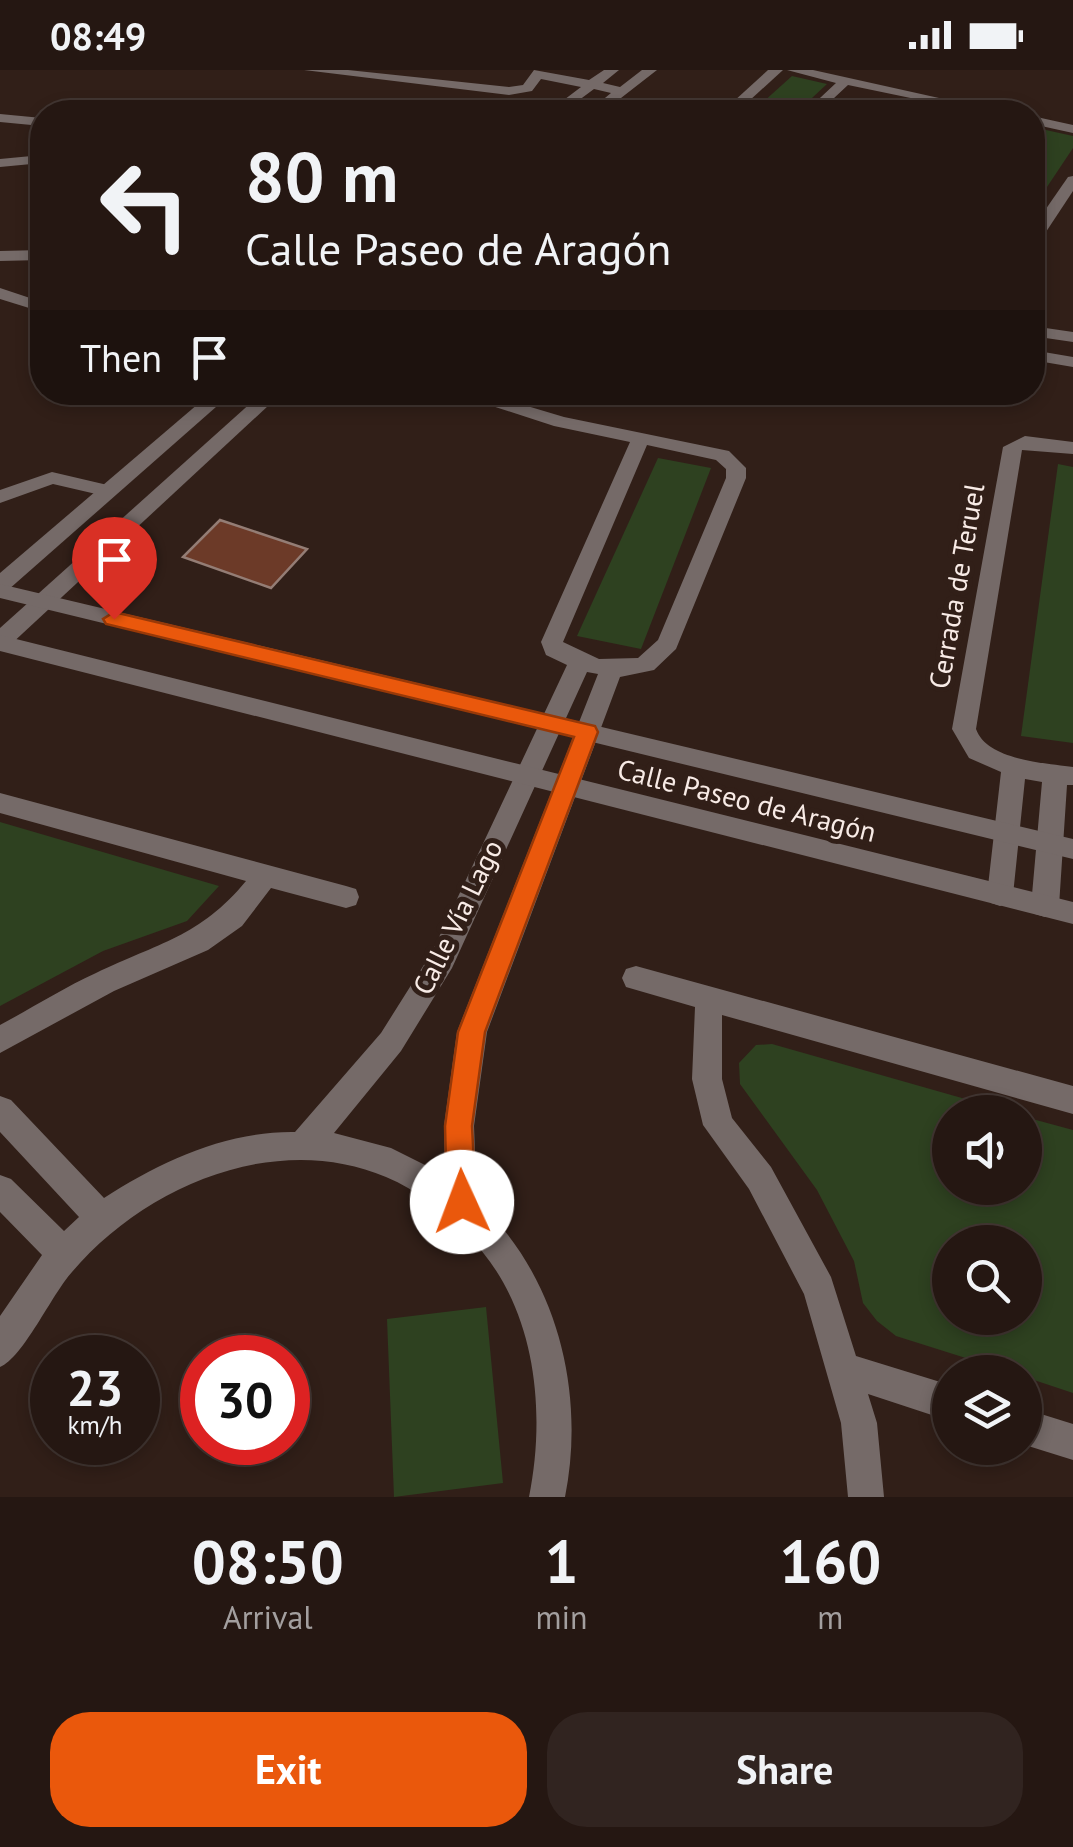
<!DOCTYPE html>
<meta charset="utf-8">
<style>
body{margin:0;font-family:"PT Sans",sans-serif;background:#312420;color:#f1f3f6;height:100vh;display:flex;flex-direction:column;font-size:38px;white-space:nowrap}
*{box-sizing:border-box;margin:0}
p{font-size:32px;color:#a39f9f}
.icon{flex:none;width:55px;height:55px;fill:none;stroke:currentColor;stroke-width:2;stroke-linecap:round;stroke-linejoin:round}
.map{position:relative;height:1427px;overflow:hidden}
.panel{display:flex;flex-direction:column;background:#251712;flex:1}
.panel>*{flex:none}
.top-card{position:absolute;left:30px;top:30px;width:1015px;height:305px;border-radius:40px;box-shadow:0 5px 15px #0003,0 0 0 2px #423632;background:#251712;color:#f1f3f6;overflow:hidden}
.buttons{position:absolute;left:932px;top:1025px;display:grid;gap:20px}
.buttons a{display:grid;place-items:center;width:110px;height:110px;border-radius:50%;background:#251712;box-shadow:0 5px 15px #0003,0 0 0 2px #423632;font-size:50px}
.speed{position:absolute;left:30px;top:1265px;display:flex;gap:20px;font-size:50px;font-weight:700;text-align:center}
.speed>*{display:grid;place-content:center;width:130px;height:130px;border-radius:50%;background:#251712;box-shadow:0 5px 15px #0003,0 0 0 2px #423632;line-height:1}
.speed small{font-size:25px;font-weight:400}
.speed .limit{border:15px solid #d22;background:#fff;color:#111}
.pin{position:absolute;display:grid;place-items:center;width:85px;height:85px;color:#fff;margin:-102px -42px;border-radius:50% 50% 50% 0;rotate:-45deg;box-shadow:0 0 10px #0007}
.pin .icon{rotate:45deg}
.me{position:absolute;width:110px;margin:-55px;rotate:358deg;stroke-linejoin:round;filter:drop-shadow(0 0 8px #0008)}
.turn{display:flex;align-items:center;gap:35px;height:210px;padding:0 50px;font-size:45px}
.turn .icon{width:130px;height:130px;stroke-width:2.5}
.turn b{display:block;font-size:70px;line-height:85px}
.then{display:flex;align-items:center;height:95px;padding:0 50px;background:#0003;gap:20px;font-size:38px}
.eta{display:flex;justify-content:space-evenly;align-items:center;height:170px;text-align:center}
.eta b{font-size:60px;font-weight:700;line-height:70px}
.button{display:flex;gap:20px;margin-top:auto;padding:20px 50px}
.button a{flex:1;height:115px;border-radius:40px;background:#ea580c;color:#fff;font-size:40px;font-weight:700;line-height:115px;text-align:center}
.button a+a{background:#312420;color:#f1f3f6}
.status{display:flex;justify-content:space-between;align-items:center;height:70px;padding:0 50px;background:#251712;direction:ltr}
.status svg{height:28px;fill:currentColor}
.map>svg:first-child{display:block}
</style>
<div class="status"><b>08:49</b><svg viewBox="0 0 49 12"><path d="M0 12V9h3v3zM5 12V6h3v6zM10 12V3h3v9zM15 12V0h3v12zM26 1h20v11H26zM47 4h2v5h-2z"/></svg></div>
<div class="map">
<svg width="1073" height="1427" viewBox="0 0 1073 1427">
<rect width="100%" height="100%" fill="#311f18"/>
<g fill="#2e4120" fill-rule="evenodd">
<path d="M792,6L827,14L797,42H752Z"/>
<path d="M1037,58L1073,66V78L1033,138V64Z"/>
<path d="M658,388L711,398L641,579L577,566Z"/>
<path d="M1058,394L1073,397V673L1021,666Z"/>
<path d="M0,752L219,816L187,851L103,881L0,936Z"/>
<path d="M772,974L1011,1042H950V1118H1025V1047L1073,1060V1323L1025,1307V1302H1010L896,1266L877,1251L863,1233L854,1191L817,1120L740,1014L739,993L756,975ZM950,1172H1025V1248H950Z"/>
<path d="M486,1237L503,1413L394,1427L387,1249Z"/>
</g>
<path fill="#6c3a28" stroke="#947d75" stroke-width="2.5" d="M220,450L307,479L271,518L183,487Z"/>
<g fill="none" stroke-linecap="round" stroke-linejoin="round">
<path fill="#756a68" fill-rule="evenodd" d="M52,402L116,417L119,421L109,427L53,414L0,433V420Z"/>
<g fill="#756a68" fill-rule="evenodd">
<path d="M304,0H348L509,17L523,15L534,0L589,10L604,0H619L603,13L620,17L642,0H657L603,42H588L611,23L594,19L563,42H548L581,17L541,9L532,21L509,25Z"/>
<path d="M768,0H783L737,42H722Z"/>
<path d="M787,0H813L1002,42H978L848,15L819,42H805L836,13Z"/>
<path d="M0,44L42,48V56L0,52Z"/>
<path d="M1032,46L1073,55V63L1032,54Z"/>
<path d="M42,85V93L0,97V89Z"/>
<path d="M1073,106V121L1038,174L1032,176V159L1068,107Z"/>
<path d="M42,180V190L0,191V181Z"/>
<path d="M0,218L42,232V242L0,229Z"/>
<path d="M1032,256L1073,262V272L1032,266Z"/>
<path d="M1032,280L1073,287V297L1032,290Z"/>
<path d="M212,322H233L8,520L0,522V503Z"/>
<path d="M263,322H283L8,577L0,579V558Z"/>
<path d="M449,322H480L564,347L729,381L746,398V408L676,579L654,600L620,607L487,962L474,1056L477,1131C557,1205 586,1322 565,1427H529C547,1338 535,1230 466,1164C441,1141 418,1120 386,1107C276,1060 145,1116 72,1202C52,1224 23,1288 0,1297V1246L42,1185L0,1142V1105L11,1109L64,1161L79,1147L0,1062V1026L11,1030L104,1128C161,1091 226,1061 295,1062L381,963L432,882L567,595L546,585L541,572L630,372L554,356ZM647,375L716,390L726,399V408L658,570L638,588L599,589L563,572ZM587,602L598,604L457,962L444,1056L445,1105L391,1078L334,1063L401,981L452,898Z"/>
<path d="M1025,366L1073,372V384L1022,380L976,659C987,690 1044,693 1073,697V715H1067L1059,836L1055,844L1045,847L1035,844L1031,836L1042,712L1025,709L1013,825L1009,833L1000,836L991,833L987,825L1001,702L969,688L952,659L1003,377Z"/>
<path d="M0,723L346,816L356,819L359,827L356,835L346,838L271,818L242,856L208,880L114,921L0,983V955C32,938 63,918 96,903C158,873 200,867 246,811L0,743Z"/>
<path d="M636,896L1073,1016V1044L722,945V1009L732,1048L771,1097L831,1207L856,1286L950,1315V1351L868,1324L877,1353L884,1427H848L841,1353L804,1224L749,1119L703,1055L692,1009L695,937L626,917L622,908L626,899Z"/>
<path d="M1025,1339L1073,1354V1390L1025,1375Z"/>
</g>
<g fill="#756a68" fill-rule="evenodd">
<path d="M0,514L1073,769V789L0,528Z"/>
<path d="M0,565L1073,832V854L0,581Z"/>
</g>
</g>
<path fill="#ea580c" stroke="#983908" stroke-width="2.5" d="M114,542L595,656L598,662L485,962L472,1056L476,1132L472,1142L462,1147L451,1142L447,1132L445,1056L458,962L574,667L106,554L103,549Z"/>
<g text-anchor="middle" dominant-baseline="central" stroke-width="10" stroke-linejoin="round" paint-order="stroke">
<g font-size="28" fill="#f8ebe6" stroke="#311f18">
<text transform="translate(956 516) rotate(-80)">Cerrada de Teruel</text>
<text transform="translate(747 730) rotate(14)">Calle Paseo de Aragón</text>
<text transform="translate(457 847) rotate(-64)">Calle Vía Lago</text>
</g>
</g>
</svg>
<div class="buttons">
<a><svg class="icon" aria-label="sound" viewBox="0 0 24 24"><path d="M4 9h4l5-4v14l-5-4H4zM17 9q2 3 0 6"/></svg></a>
<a><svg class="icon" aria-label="search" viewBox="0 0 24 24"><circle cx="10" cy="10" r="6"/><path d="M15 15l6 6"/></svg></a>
<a><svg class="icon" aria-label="layers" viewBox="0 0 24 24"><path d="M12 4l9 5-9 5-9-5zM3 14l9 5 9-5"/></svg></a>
</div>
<div class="speed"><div>23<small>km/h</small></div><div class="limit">30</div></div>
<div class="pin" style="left:114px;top:549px;background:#d93025"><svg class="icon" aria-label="arrive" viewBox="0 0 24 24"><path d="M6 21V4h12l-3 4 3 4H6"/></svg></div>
<svg class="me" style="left:462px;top:1132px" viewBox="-20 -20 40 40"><circle r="19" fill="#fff"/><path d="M0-13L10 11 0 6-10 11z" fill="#ea580c"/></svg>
<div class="top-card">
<div class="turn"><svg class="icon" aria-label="left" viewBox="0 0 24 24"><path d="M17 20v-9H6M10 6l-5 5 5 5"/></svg><div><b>80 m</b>Calle Paseo de Aragón</div></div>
<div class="then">Then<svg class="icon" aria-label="arrive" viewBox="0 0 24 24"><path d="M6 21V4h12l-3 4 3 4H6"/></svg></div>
</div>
</div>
<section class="panel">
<div class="eta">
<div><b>08:50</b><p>Arrival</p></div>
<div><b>1</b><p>min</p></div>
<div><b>160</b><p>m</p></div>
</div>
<div class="button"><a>Exit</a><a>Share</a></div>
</section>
